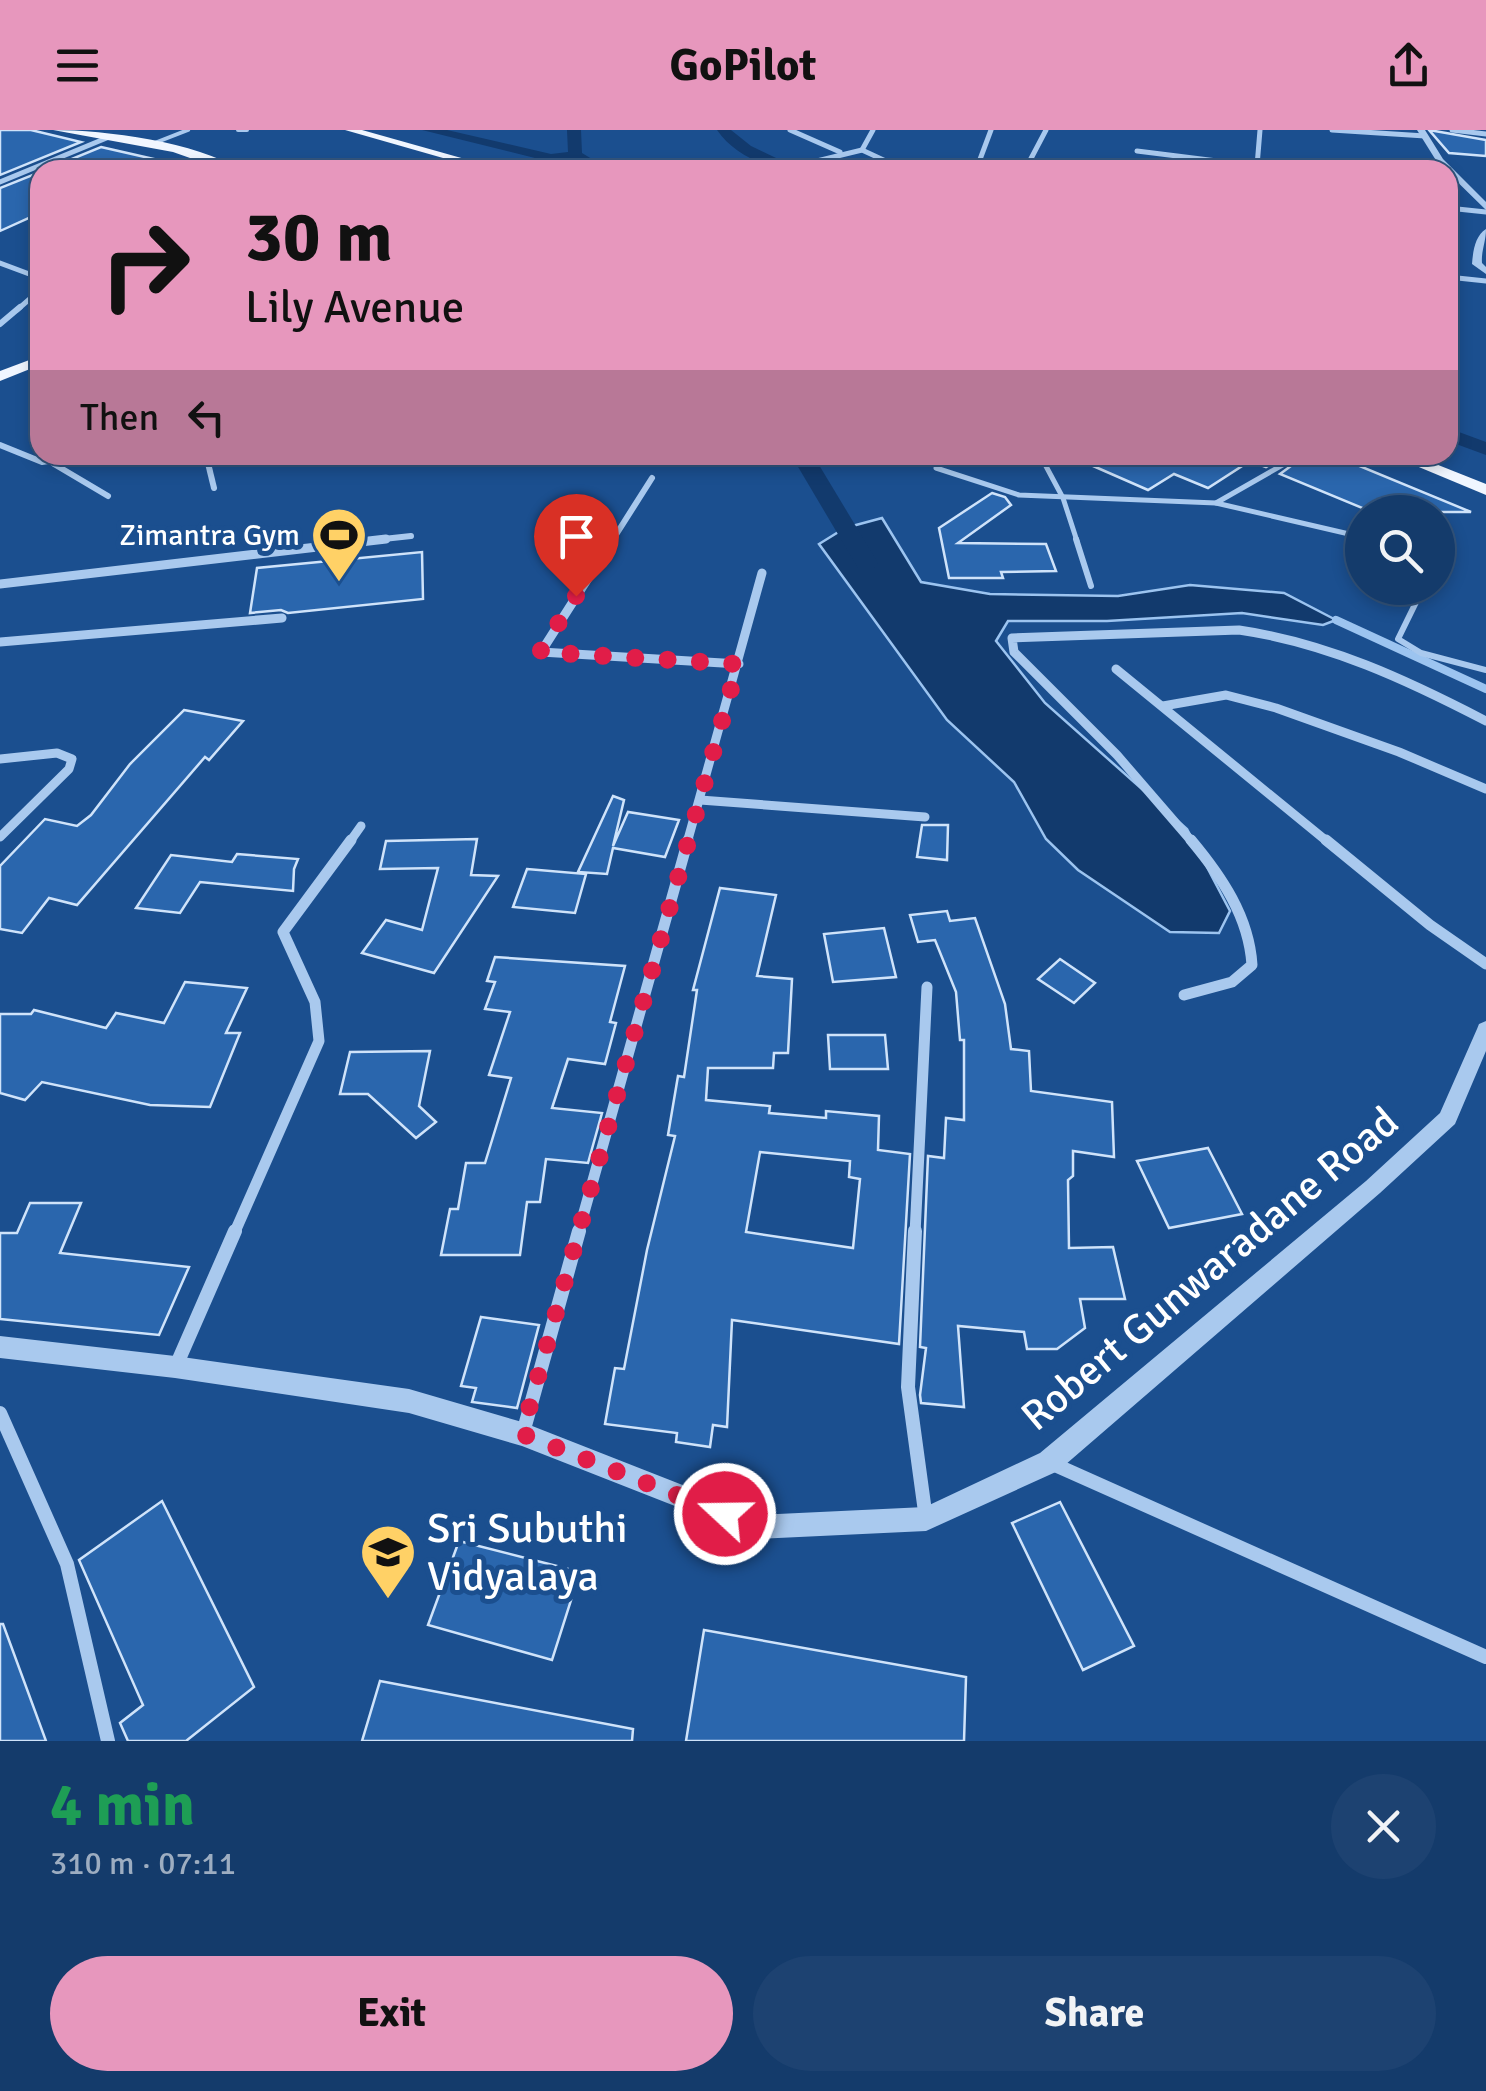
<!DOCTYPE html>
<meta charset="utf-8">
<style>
body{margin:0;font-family:Signika,sans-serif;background:#1d4271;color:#f1f3f6;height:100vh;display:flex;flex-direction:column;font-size:38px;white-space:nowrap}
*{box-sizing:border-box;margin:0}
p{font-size:32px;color:#9dadc1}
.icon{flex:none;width:55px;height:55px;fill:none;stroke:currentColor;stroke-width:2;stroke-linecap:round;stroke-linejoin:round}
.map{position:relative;height:1611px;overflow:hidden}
.drawer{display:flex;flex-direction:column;background:#143b6b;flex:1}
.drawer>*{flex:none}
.guide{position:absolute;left:30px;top:30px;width:1428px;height:305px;border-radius:30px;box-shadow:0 5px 15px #0003,0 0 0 2px #33557e;background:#e797bd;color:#111;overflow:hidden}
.controls{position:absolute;left:1345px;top:365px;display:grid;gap:20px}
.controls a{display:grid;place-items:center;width:110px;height:110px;border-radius:50%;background:#143b6b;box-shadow:0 5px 15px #0003,0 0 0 2px #33557e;font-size:50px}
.pin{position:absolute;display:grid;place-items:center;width:85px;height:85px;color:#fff;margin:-102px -42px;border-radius:50% 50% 50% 0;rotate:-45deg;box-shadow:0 0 10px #0007}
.pin .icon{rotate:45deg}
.me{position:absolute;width:110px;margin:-55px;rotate:291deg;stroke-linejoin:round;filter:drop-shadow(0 0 8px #0008)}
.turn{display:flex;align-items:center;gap:35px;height:210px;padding:0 50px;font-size:45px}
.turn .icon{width:130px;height:130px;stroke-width:2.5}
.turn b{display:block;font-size:70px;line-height:85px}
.then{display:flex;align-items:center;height:95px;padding:0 50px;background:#0003;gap:20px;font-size:38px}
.round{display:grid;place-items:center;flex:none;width:105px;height:105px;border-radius:52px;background:#1d4271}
.head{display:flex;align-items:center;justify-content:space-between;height:170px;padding:0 50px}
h1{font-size:60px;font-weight:700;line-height:75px;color:#1e9e55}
.cta{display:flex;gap:20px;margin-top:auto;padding:20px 50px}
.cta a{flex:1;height:115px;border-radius:60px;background:#e797bd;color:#111;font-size:40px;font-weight:700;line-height:115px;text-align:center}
.cta a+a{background:#1d4271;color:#f1f3f6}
header{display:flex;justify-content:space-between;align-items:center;height:130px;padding:0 50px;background:#e797bd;color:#111;font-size:45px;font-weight:700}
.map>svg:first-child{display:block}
</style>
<header><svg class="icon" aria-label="menu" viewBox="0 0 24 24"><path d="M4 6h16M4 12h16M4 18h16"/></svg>GoPilot<svg class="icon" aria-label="share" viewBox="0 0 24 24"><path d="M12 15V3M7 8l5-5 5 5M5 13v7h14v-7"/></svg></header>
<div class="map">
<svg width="1486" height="1611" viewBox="0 0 1486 1611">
<rect width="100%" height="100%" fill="#1b4f8f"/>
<path fill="#123a6d" stroke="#9cc4f0" stroke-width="2.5" d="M882,388L921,452L990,464L1118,466L1190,455L1284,463L1336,490L1323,495L1242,483L1107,491H1008L996,511L1045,573L1187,699L1230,781L1219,803L1170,802L1078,740L1046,709L1014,652L947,590L819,414L845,398Z"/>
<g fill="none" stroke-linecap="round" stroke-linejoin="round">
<path stroke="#9cc4f0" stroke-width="8" d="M1336,490L1486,559"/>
<g fill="#123a6d" fill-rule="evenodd">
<path d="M422,0H447L551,24L568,22L567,0H581L582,23L610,40C588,40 574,29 551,32Z"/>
<path d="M717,0H731L751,16L801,40C769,40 736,27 717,0Z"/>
<path d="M1448,298L1486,312V325L1448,311Z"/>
<path d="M791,325H813L878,433L874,438H858Z"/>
</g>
</g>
<g fill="#2a66ad" stroke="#cfe3fa" stroke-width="2.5" fill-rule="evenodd">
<path d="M0,0H31L81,12L0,45Z"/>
<path d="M1429,0L1486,10V26L1449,23Z"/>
<path d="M101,17L158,30L156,40H45Z"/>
<path d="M40,42V83L0,101V58Z"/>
<path d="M1068,325H1287L1266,337L1250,331L1208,358L1174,344L1148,360Z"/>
<path d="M1306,325H1333L1471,382H1372L1280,344Z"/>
<path d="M992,363L1005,367L1011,375L958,413L1046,414L1056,441L1001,442L1003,448H949L939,398Z"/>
<path d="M422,422L423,469L288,483L281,480L250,483L257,438Z"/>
<path d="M184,580L243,591L209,630L205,627L77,775L49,768L22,803L0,799V736L45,689L77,696L91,685L130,634Z"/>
<path d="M613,666L624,670L613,716L628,682L679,690L665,727L613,718L607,744L578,742Z"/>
<path d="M922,695H948L947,730L917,727Z"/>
<path d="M477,709L471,745L498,746L434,843L362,823L386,790L422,800L438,738L380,739L386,711Z"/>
<path d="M237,724L298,729L294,739L293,761L200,752L180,783L136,778L171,725L232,732Z"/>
<path d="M527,739L586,744L575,783L513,777Z"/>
<path d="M720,758L776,765L757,846L792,849L788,923H774L773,938H708L706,970L770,976L769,983L826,988V981L879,986L878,1020L910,1024L899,1214L732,1190L727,1297L713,1295L710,1317L676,1312L677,1303L605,1294L615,1238L624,1239L647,1120L675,1006L668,1005L678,946L684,947L697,860H693ZM760,1022L850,1031L849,1047L860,1049L853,1118L746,1102Z"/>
<path d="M947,781L950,791L975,788L1005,874L1011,919L1029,921L1031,961L1112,972L1114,1027L1073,1021V1046L1068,1050L1069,1118L1113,1117L1125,1169H1080L1085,1198L1057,1219H1027L1024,1202L958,1196L964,1277L921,1273L920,1265L926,1218L920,1217L928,1026L944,1028L946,988L964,990V910H960L956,862L935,810L918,812L910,785Z"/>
<path d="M884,798L896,847L833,852L824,804Z"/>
<path d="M495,827L625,836L610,892L616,893L605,934L568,929L552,978L602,983L588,1033L546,1029L540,1072H527L520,1125H441L450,1079H458L466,1033H485L511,948L489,945L510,882L485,879L495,852L487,851Z"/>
<path d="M1060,829L1095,853L1074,873L1038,849Z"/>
<path d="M185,852L247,858L226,903H240L210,977L150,975L42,952L25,970L0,963V884H31L34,880L106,898L116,883L164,893Z"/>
<path d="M828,905H885L888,939H830Z"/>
<path d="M430,921L419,976L436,992L416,1008L368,964H340L350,922Z"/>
<path d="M1208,1018L1242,1084L1169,1098L1137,1031Z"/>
<path d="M30,1073H81L60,1123L189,1137L159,1205L0,1189V1103H17Z"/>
<path d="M481,1187L539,1195L517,1278L472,1272L476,1258L461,1256Z"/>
<path d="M162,1371L254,1557L186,1611H128L120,1593L143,1575L79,1430Z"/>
<path d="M1060,1372L1134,1516L1083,1540L1012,1393Z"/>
<path d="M459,1411L580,1442L552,1530L428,1495Z"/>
<path d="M0,1494H3L46,1611H0Z"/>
<path d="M704,1500L966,1547L964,1611H686Z"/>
<path d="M380,1551L633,1599L632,1611H362Z"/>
</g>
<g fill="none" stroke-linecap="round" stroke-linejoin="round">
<g stroke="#a9c9ee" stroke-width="4">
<path d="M238,0H247"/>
<path d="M152,14L188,0"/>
<path d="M456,40L473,33"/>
</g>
<g stroke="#a9c9ee" stroke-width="5">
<path d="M1040,325L1063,368L1077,411"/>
<path d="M936,338L1019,365L1216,373L1362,407"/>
<path d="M1216,373L1300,325"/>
</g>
<g stroke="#a9c9ee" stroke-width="6">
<path d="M1076,409L1091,456"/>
<path d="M1423,458L1398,509L1421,523L1486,540"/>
</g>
<g stroke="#a9c9ee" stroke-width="5">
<path d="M790,0L840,22"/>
<path d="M1332,0L1425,6"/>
<path d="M1452,0L1486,4"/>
<path d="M862,20L873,0"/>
<path d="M1137,21L1257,36L1260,0"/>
<path d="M1026,38L1046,0"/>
<path d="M780,40L862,20L905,40"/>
<path d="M976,40L991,0"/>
<path d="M0,52L109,7"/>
<path d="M1448,78L1486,82"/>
<path d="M0,133L40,148"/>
<path d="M1448,147L1486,151"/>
<path d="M17,180L40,160"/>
</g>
<g stroke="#a9c9ee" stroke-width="6">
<path d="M0,194L20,177"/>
<path d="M0,315L42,332L86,325"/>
<path d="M206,325L214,358"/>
<path d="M54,334L108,366"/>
<path d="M365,411L411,406"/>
<path d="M612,411L652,348"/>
</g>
<g stroke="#a9c9ee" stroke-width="9">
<path d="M613,409L541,522L739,534"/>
<path d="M0,454L386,409"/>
<path d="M0,512L282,488"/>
<path d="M1116,539L1329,713"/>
<path d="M1163,576L1226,565L1276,578L1399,622L1486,659"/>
<path d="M0,629L57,623L72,629L69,639L0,707"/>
<path d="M700,670L925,687"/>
<path d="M349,713L361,696"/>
<path d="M687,713L762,443"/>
<path d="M1193,713L1117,625L1014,522L1012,508L1239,500C1328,513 1407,550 1486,591"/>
</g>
<g stroke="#a9c9ee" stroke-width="11">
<path d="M1326,710L1430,795L1486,834"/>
<path d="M1184,865L1232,852L1252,835C1249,787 1222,747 1191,710"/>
<path d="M234,1104L319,911L315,872L283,802L351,710"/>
<path d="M578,1104L688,710"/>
<path d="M915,1104L927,857"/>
</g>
<g stroke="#a9c9ee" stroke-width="14">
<path d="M915,1101L908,1257L926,1389"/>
<path d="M176,1236L235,1101"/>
<path d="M0,1283L67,1434L108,1611"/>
<path d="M523,1303L579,1101"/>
<path d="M1053,1334L1486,1527"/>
</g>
<g fill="#a9c9ee" fill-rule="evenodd">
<path d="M1417,0H1425L1443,29L1486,72V80L1437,32Z"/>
<path d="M1486,99C1486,112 1481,121 1482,133L1486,137V144L1472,134C1473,121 1475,106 1486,99Z"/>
<path d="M1486,891V921L1455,994L1380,1063L1058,1341L926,1401L759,1409L522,1316L409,1283L175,1248L0,1228V1206L175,1226L409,1259L522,1292L759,1385L925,1377L1040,1323L1366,1051L1440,983L1477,899L1479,894Z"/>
</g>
<g fill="#f0f6ff" fill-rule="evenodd">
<path d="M53,0C106,0 196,12 241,40H224L173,22Z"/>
<path d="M345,0H362L504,40H485Z"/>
<path d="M40,226V235L0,251V241Z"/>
<path d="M1390,325H1413L1486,354V365Z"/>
</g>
</g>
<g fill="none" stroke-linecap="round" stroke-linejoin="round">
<path stroke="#e11d48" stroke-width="18" stroke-dasharray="0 32.4" d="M576,466L540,522L738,534L522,1304L725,1384"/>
</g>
<defs>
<g id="stadium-pin" transform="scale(2.875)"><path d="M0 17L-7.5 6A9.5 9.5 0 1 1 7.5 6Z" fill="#ffd166" stroke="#1b4f8f"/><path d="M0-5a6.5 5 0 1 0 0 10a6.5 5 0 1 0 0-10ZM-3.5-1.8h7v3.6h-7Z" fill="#111"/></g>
<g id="school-pin" transform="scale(2.875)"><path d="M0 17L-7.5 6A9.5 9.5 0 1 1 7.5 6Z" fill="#ffd166" stroke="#1b4f8f"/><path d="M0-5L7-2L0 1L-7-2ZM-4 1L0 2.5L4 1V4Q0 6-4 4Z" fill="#111"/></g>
</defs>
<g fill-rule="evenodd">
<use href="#stadium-pin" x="339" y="405"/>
<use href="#school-pin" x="388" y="1422"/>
</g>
<g text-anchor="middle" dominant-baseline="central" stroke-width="10" stroke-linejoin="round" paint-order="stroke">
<g font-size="30" fill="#fff" stroke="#1b4f8f" text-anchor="end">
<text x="300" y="405">Zimantra Gym</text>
</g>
<g font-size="42" fill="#fff" stroke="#1b4f8f">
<text transform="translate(1210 1139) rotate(-40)">Robert Gunwaradane Road</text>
</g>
<g font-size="42" fill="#fff" stroke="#1b4f8f" text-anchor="start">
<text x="427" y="1398">Sri Subuthi<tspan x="427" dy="48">Vidyalaya</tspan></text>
</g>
</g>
</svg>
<div class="controls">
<a><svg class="icon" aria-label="search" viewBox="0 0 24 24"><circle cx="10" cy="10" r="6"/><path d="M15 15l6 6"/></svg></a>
</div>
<div class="pin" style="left:576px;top:466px;background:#d93025"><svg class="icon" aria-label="arrive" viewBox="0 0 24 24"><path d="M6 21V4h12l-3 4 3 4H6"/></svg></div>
<svg class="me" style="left:725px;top:1384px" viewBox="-20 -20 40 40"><circle r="17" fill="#e11d48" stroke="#fff" stroke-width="3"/><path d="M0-11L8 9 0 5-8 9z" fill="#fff"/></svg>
<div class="guide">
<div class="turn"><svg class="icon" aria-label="right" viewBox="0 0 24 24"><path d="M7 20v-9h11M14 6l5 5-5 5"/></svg><div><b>30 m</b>Lily Avenue</div></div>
<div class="then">Then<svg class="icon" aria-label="left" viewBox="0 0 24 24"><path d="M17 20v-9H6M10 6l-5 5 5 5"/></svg></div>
</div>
</div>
<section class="drawer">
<div class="head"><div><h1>4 min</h1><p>310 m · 07:11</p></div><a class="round"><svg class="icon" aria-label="close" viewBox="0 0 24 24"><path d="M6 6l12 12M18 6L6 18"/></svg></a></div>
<div class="cta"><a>Exit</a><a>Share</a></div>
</section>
